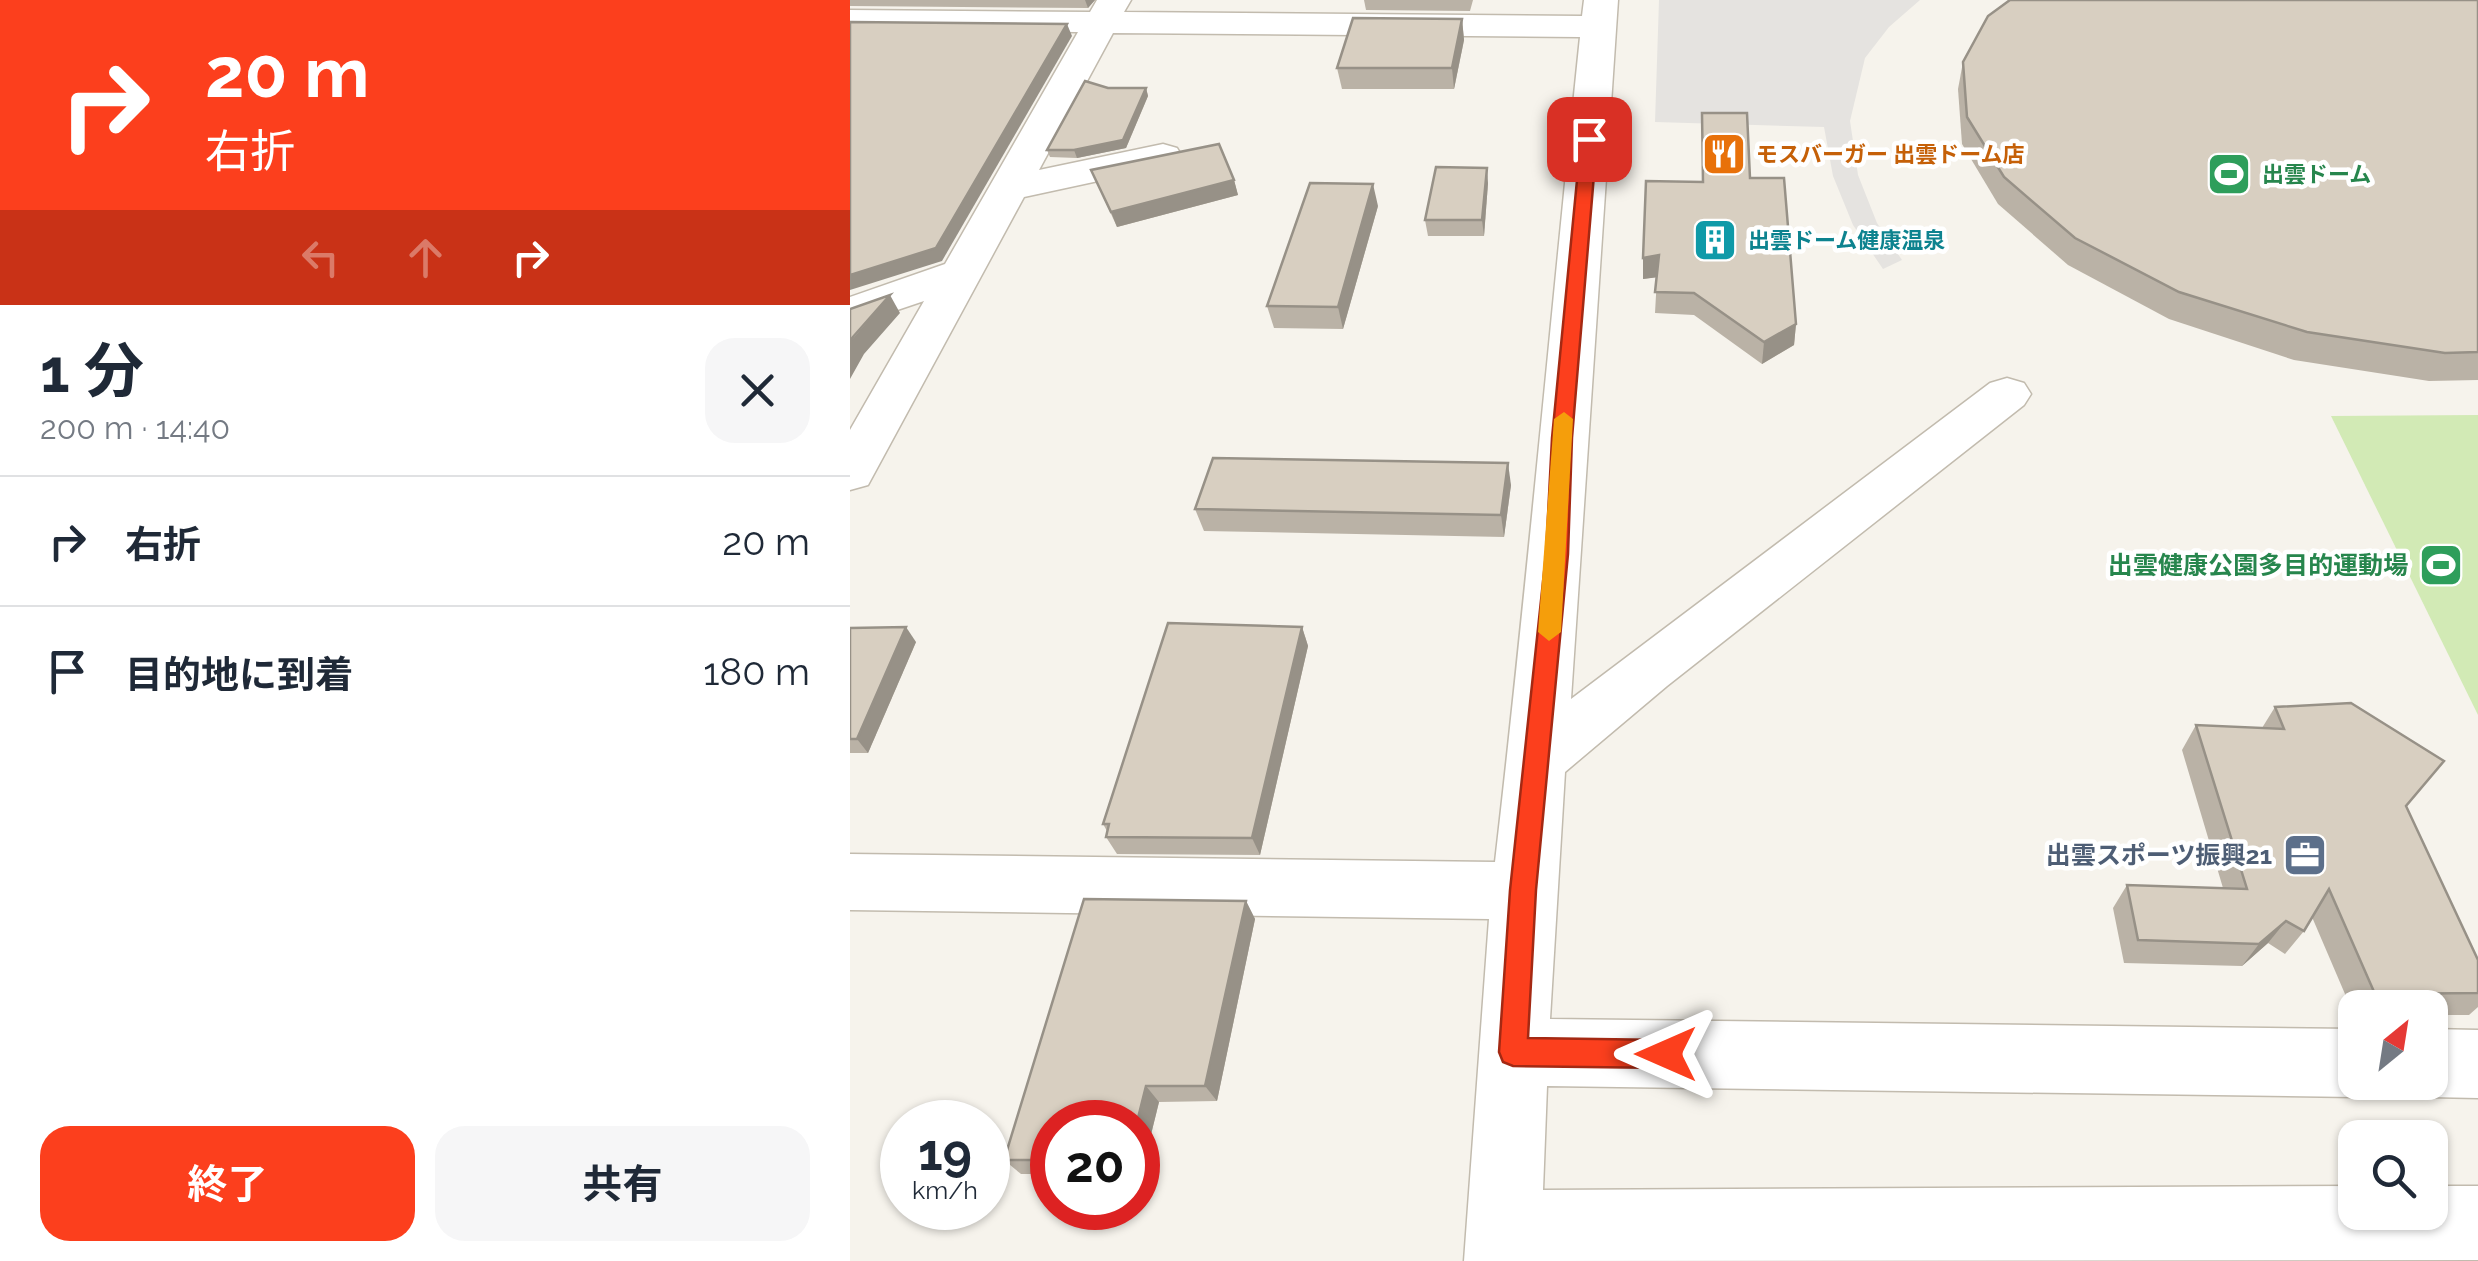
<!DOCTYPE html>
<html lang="ja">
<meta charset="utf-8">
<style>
body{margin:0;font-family:Raleway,"Noto Sans JP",sans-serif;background:#f6f6f7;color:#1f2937;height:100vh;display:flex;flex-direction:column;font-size:38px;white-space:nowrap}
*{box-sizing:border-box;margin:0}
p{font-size:32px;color:#747a83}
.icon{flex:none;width:55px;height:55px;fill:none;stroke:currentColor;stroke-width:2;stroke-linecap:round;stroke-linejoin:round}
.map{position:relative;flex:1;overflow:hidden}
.details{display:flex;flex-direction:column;background:#fff;width:850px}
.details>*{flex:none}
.guide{background:#fc3f1d;color:#fff;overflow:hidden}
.needle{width:65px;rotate:30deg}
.controls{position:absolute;left:1488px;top:990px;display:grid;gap:20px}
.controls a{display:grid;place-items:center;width:110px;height:110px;border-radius:20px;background:#fff;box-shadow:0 2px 8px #0004;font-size:50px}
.speed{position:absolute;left:30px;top:1100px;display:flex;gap:20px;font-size:50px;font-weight:700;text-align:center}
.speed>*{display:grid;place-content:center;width:130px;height:130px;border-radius:50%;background:#fff;box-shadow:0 2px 8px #0004;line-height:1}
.speed small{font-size:25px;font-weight:400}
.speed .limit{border:15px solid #d22;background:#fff;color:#111}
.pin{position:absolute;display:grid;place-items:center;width:85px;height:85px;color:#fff;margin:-42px;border-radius:20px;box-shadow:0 5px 15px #0006}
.me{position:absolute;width:110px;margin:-55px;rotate:270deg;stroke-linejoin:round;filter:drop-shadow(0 0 8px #0008)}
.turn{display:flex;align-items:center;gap:35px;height:210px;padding:0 40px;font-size:45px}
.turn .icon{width:130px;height:130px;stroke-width:2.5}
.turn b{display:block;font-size:70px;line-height:85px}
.lanes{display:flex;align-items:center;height:95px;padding:0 40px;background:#0003;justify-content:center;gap:50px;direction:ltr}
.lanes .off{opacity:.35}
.round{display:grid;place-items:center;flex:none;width:105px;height:105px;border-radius:30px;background:#f6f6f7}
.overview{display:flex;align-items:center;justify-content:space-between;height:170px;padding:0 40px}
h1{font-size:60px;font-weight:700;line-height:75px}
.primary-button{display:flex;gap:20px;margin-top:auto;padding:20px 40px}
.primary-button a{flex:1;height:115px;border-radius:30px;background:#fc3f1d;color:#fff;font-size:40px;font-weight:700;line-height:115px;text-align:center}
.primary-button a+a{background:#f6f6f7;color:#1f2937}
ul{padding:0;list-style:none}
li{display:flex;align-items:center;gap:30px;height:130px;padding:0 40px;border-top:2px solid #e0e1e3}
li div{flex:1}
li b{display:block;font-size:38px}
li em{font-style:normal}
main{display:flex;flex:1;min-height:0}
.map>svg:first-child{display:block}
</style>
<main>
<section class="details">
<div class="guide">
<div class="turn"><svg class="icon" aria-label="right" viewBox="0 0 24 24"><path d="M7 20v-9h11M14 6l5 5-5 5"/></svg><div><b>20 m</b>右折</div></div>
<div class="lanes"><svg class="icon off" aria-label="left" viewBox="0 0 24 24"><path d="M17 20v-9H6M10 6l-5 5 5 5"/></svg><svg class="icon off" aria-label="ahead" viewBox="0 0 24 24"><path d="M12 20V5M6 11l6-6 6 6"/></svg><svg class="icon" aria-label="right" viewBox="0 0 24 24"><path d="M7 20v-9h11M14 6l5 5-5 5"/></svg></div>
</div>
<div class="overview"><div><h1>1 分</h1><p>200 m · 14:40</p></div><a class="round"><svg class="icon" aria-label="close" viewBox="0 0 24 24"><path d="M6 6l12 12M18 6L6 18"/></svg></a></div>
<ul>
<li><svg class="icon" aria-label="right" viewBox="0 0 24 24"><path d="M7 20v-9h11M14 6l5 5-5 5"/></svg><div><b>右折</b></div><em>20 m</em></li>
<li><svg class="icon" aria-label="arrive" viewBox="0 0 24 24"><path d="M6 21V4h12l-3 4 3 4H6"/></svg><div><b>目的地に到着</b></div><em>180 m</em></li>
</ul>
<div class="primary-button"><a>終了</a><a>共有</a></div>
</section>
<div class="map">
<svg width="1628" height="1261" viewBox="0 0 1628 1261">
<rect width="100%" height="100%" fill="#f6f3ec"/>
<path fill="#d2eab5" d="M1628,415V715L1481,416Z"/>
<path fill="#e5e3e0" d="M809,0H1070L1039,27L1015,58L1000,121L1008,175L1027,223L1052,260L1033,269L1003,225L983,176L974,127L805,122Z"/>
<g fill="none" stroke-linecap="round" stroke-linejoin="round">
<g stroke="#c2bbae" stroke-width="3">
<g id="minor">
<path d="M247,0H281L274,12L732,16L734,0H768L721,699L1140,383L1157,378L1174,383L1181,394L1174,405L817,686L715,772L700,1019L1505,1029V1082H1532L1530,1087L1505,1097L697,1086L693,1190L1505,1186V1212H1580V1186H1628V1260L614,1261L639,919L0,910V854L645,862C677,587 701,312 730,37L263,33L189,170L313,144L327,148L332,156L327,164L174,197L18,485L0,490V430L74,301L0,326V297L95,264L228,32L0,30V10L240,12Z"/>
<path d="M1580,1029L1628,1030V1098L1580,1097L1555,1087L1553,1082H1580Z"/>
</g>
</g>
<use href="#minor" fill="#fff" fill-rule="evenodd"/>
</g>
<g fill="#bab2a6">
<path d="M0,0H245L238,8L0,6Z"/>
<path d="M514,0H623L620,11L516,10Z"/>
<path d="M1628,0V380L1579,381L1444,360L1319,319L1218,265L1148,204L1112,144L1108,89L1113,62Z"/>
<path d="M612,19L614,40L604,89H492L487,68Z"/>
<path d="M258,88H296L298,96L276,148L227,158L200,157L197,150Z"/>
<path d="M241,170L384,180L388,195L267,227Z"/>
<path d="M900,178L946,324L944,345L912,364L844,315L805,313L807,277L793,279V258L852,182Z"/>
<path d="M638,183L634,236H578L575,220Z"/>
<path d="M528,206L493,329L424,328L417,306Z"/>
<path d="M661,485L654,537L354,531L345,509Z"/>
<path d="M452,627L458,646L410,855L267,854L256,837L257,831L253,824Z"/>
<path d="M0,628L66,642L18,753H0Z"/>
<path d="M1425,707L1556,807L1628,960V1007L1619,1015H1580V1008H1505L1504,1015L1462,917L1454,931L1435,954L1418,943L1392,966L1274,963L1263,908L1277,885L1373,888L1332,750L1346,725L1412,728Z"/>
<path d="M396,901L405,919L367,1101L309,1102L291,1175H288V1122H202V1174H171L154,1160Z"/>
</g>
<g fill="#979187">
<path d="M235,0H245L238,8Z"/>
<path d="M612,19L614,40L604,89L602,68Z"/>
<path d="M217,24L222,36L92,261L0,290V275Z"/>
<path d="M296,88L298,96L276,148L227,158L224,150Z"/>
<path d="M637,168L638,183L634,236L632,220Z"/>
<path d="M384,180L388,195L267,227L261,212Z"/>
<path d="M523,184L528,206L493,329L488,307Z"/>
<path d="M809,255V277L793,279V258Z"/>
<path d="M40,295L50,313L14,354L0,379V342Z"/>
<path d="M946,324L944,345L912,364L914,342Z"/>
<path d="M658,463L661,485L654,537L651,515Z"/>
<path d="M56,627L66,642L18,753L7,739Z"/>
<path d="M452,627L458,646L410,855L402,838Z"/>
<path d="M396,901L405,919L367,1101L355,1086Z"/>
<path d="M1436,921L1418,943L1392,966L1409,944Z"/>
<path d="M296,1086L309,1102L291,1175L288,1171L287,1122Z"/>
</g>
<g fill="#d8cfc1" stroke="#979187" stroke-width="2.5">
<path d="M1160,0H1628V352L1595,353L1457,332L1329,292L1225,238L1154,177L1117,117L1113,62L1138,16Z"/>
<path d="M503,18L612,19L602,68H487Z"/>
<path d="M0,22L217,24L86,248L0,275Z"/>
<path d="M235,81L258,88H296L273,140L224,150H197Z"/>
<path d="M852,113H897L900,178H934L946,324L914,342L844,293L805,292L809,255L793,258L796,181L853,182Z"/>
<path d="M369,144L384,180L261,212L241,170Z"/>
<path d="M586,167L637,168L632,220H575Z"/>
<path d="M460,183L523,184L488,307L417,306Z"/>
<path d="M40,295L3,337L0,342V309Z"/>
<path d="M363,458L658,463L651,515L345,509Z"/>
<path d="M318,623L452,627L402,838L256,837L259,824H253Z"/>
<path d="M56,627L7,739H0V628Z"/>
<path d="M1501,703L1594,761L1556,806L1628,960V993L1525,994L1479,889L1454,931L1436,921L1409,944L1288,940L1277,885L1397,889L1346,725L1434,729L1425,707Z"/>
<path d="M234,899L396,901L355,1086H296L287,1122H202V1160H154Z"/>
</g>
<path fill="#fc3f1d" stroke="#a42913" stroke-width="2.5" d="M739,134L747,139L722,438L718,554L686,890L678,1038L816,1040L826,1044L831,1054L826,1064L816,1068L663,1066L653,1062L649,1052L660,890L696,554L702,438L731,139Z"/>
<path fill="#f59e0b" d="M714,412L723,419L711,632L699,641L688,632L704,419Z"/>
<defs>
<g id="restaurant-square" transform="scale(2.25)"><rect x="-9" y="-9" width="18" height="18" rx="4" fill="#e8710a" stroke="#fff"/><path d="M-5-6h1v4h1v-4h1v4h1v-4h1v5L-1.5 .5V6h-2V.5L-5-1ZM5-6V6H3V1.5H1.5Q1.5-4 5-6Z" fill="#fff"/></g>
<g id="stadium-square" transform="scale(2.25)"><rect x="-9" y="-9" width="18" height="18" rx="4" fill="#2e9e5b" stroke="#fff"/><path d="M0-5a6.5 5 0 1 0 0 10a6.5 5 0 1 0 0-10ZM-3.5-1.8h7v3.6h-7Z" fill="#fff"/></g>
<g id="building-square" transform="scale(2.25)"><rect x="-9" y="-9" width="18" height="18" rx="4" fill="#0f9aa8" stroke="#fff"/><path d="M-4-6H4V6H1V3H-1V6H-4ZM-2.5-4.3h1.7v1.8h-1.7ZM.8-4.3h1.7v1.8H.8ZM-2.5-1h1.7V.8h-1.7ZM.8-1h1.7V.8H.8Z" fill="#fff"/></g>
<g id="office-square" transform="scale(2.25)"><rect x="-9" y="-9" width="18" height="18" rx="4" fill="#5c6f8a" stroke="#fff"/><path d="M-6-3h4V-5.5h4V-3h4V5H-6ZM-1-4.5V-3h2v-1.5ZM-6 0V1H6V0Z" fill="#fff"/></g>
</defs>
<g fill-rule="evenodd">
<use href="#restaurant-square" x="874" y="154"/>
<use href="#stadium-square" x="1379" y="174"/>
<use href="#building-square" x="865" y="240"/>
<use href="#stadium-square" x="1591" y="565"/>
<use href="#office-square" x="1455" y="855"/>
</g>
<g text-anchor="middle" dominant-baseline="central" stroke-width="9" stroke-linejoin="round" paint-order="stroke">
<g font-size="22" font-weight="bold" fill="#c56008" stroke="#fff" text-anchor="start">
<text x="906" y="154">モスバーガー 出雲ドーム店</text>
</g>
<g font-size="22" font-weight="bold" fill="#27864d" stroke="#fff" text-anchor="start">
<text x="1412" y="174">出雲ドーム</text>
</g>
<g font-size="22" font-weight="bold" fill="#0d838f" stroke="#fff" text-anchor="start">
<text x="898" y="240">出雲ドーム健康温泉</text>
</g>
<g font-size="25" font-weight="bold" fill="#27864d" stroke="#fff" text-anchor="end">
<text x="1558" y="565">出雲健康公園多目的運動場</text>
</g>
<g font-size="25" font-weight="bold" fill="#4e5e75" stroke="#fff" text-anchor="end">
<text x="1422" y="855">出雲スポーツ振興21</text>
</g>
</g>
</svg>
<div class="controls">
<a><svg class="needle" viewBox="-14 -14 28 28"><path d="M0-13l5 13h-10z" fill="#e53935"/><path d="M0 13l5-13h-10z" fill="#747a83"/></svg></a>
<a><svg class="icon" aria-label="search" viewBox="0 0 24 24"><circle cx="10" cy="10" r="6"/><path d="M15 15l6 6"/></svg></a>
</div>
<div class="speed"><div>19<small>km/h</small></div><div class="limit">20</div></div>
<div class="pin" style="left:739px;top:139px;background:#d93025"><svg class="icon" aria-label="arrive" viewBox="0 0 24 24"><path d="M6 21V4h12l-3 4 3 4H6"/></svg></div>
<svg class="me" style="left:816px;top:1054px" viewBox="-20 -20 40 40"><path d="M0-17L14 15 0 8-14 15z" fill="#fc3f1d" stroke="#fff" stroke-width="4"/></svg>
</div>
</main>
